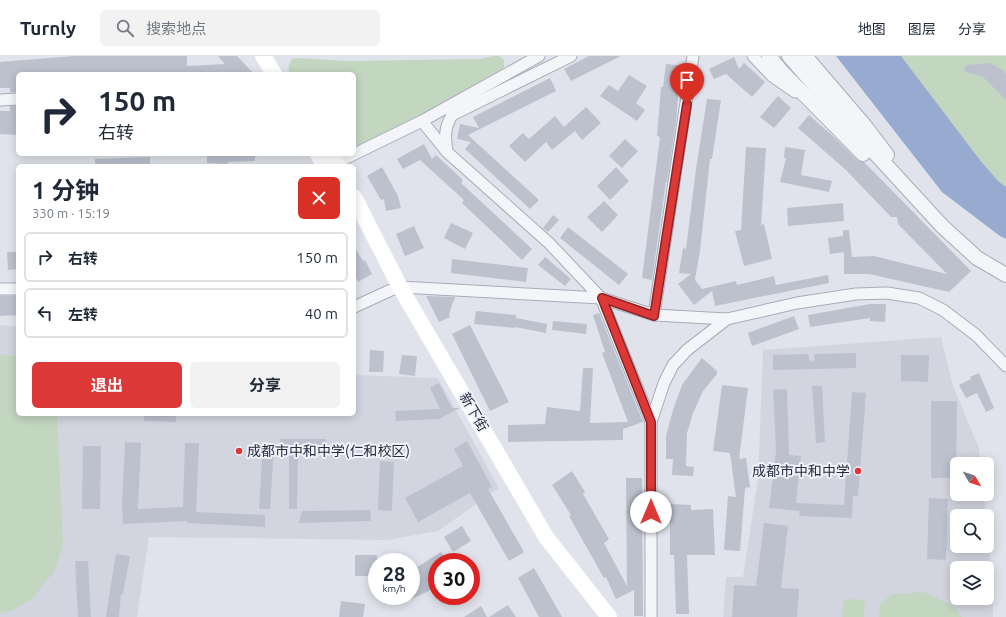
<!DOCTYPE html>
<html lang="zh">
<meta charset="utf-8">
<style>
body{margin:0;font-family:Ubuntu,"Noto Sans SC",sans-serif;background:#f2f2f3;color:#1f2937;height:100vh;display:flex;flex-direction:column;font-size:15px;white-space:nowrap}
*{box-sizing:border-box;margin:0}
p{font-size:13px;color:#747a83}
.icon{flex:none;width:22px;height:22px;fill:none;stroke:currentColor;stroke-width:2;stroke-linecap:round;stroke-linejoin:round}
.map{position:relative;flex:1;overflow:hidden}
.drawer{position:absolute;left:16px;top:108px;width:340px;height:252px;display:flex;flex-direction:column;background:#fff;border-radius:6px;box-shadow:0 2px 10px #0003}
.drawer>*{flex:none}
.hud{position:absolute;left:16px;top:16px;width:340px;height:84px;border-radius:6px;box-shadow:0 2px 10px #0003;background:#fff;color:#1f2937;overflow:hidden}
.needle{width:26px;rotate:129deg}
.controls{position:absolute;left:950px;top:401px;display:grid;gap:8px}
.controls a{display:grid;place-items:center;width:44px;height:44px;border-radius:6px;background:#fff;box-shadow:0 2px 10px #0003;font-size:20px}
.speed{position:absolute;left:368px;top:497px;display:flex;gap:8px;font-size:20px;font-weight:700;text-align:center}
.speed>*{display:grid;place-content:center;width:52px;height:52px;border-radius:50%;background:#fff;box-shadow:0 2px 10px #0003;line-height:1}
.speed small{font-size:10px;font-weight:400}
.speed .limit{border:6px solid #d22;background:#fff;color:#111}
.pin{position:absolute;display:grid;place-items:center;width:34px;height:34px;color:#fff;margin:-41px -17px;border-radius:50% 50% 50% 0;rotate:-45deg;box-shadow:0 0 4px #0007}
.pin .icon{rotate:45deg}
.me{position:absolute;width:44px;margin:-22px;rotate:0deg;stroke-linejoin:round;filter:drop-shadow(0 0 3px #0008)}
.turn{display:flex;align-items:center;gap:14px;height:84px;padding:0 16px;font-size:18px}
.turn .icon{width:52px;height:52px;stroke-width:2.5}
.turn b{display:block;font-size:28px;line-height:34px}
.round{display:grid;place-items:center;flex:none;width:42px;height:42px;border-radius:6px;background:#f2f2f3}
.summary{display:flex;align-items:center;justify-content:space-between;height:68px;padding:0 16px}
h1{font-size:24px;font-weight:700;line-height:30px}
.primary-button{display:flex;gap:8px;margin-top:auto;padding:8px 16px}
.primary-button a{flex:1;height:46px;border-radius:6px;background:#dd3838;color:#fff;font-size:16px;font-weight:700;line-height:46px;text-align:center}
.primary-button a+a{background:#f2f2f3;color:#1f2937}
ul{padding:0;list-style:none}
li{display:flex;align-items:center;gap:12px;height:50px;margin:0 8px 6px;padding:0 8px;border:2px solid #e0e1e3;border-radius:6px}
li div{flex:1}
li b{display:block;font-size:15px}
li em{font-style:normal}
header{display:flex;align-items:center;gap:24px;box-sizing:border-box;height:56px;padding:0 20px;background:#fff;border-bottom:1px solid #e0e1e3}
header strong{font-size:19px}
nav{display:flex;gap:22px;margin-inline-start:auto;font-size:14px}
.search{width:280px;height:36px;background:#f2f2f3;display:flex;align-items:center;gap:10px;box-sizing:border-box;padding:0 14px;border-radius:6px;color:#747a83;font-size:15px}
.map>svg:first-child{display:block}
</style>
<header>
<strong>Turnly</strong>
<div class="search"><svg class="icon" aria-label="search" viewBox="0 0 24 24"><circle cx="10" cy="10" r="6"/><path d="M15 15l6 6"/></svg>搜索地点</div>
<nav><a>地图</a><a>图层</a><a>分享</a></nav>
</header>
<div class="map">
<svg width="1006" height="561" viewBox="0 0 1006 561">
<rect width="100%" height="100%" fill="#e0e3eb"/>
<g fill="#d2d5e0" fill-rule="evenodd">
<path d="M0,269L18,271V358H354V319L438,322L499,432L438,475L388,484L149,481L137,561H0Z"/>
<path d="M941,281L953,330L979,392L980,408H957V438H984L986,460H957V490H987V470L993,530V561H723L726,521H743L758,423L763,294ZM957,512H987V542H957Z"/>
</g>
<g fill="#c3d6c0">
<path d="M493,0H499L504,4V11L499,17L354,95V18H290C287,13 289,8 292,3L297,2L347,5L479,3Z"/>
<path d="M901,0H1006V131L998,125L980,104Z"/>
<path d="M0,299L18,300V358H57L63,488L55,514L33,542L9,556L0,557Z"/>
<path d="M924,536L953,550L962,561H879L880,548L892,538Z"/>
<path d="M844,543L865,544L864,561H842Z"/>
</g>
<path fill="#97aacf" d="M836,0H901L980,104L998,125L1006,131V183L1000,180L942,136Z"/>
<g fill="#bdc1ce">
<path d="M74,0H187V10L225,8L218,0H237L254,18H18V36H10V32H0V6Z"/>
<path d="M589,0H621L571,25L564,13Z"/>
<path d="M734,1L739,13L744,7L765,26L752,41L726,18L714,23L709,13Z"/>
<path d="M989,7L1003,14L1006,19V44L983,21L964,15L966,9Z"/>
<path d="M666,8L684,10L681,30L679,29L676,66L667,126H666L652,224L642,222L660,81L657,80L661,31H663Z"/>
<path d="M629,19L647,30L636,47L645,54L637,65L600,40L609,29L618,35Z"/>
<path d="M550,22L556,35L468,79L539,144L530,153L465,93L471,86L457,83L460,68L479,72L473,61Z"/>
<path d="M778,40L791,52L774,72L760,61Z"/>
<path d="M707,43L721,44L712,103H710L700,195L695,224L702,233L736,225L737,229L774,220L776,229L828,219L829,227L715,250L712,235L694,249L678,228L691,218L679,217L683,192L686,193L696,113Z"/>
<path d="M10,50H18V79L0,78V55H10Z"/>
<path d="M586,51L601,67L582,84L575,75L552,94L546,86L525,106L509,90L523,77L529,83L555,60L564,71Z"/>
<path d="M809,59L835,82L857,104L864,106L971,215L949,236L869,218H844V196L830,198L828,182L843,180V174H849L852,201L874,200L947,218L898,168L897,161H891L846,114L798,72Z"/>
<path d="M625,83L638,95L622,112L609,100Z"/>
<path d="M424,88L432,103L436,99L463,124L461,127L532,193L522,204L462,147L464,144L420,104L403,113L397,103Z"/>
<path d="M746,91L766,92L761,169L764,168L772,203L744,210L735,175L741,174Z"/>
<path d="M785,91L805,94L801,119L832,125L829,136L780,126L786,102H784Z"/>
<path d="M207,98H255V105L228,106V108L207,107Z"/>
<path d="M150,101V109L95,110V103Z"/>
<path d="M382,111L398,140L401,152L386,155L384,143L381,144L367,120Z"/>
<path d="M616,111L629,125L610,144L597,130Z"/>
<path d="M604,145L618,159L602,176L587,161Z"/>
<path d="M843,147L844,165L788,170L787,152Z"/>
<path d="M553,159L559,164L548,176L543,172Z"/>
<path d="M451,167L473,177L465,193L444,182Z"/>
<path d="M414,170L424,192L405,200L396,178Z"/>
<path d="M568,171L628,218L619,229L560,182Z"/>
<path d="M354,190L363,205L365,204L372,218L358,226L354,217Z"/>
<path d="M7,196H18V213L8,214Z"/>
<path d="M545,201L571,223L565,230L538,209Z"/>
<path d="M452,203L528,212L526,226L451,217Z"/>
<path d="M0,240H18V259L0,260Z"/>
<path d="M426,240L455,241L449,258L450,261L439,266Z"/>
<path d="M870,248H886L885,266L870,265V262L810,271L808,259Z"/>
<path d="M476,255L516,259V262L547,268L546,277L515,271V272L474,268Z"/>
<path d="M599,257L643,366L623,373V384L508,386V369L545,368L547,351L580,355L583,312H593L590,367L628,366L602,297L605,296L593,259Z"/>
<path d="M794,260L799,273L752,290L748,277Z"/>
<path d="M553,265L587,268L586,278L552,274Z"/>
<path d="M470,269L509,346L490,355L452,278Z"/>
<path d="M370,294L384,295L383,316H369Z"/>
<path d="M856,297V312L773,314V299L808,298L810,306L815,304L814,298Z"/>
<path d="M402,299L417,300L415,320L399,318Z"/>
<path d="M901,299H929L928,326L901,325Z"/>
<path d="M702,302L717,315V318L703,335L693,357L687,377L686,410L694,411L693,420L672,419L673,403H666V380L673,354L682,329Z"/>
<path d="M979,317L994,352L986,356L977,337L966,342L959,329L971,323L970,321Z"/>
<path d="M439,327L452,352H460L439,363L396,365L395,355L440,353L431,334V331Z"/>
<path d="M722,329L748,332L739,403L746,402L750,431L745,432L740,495L724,494L728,440L736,441L730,397L713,395Z"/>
<path d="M812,330H822L825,386L816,387Z"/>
<path d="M787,333L789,399L801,400L796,447L844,449L852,336L866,337L858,440H853L852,462L799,460L800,455L769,452L776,395L773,334Z"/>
<path d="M931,345H957L956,422H931Z"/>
<path d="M144,358H176V366L144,365Z"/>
<path d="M280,383H326V396L298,395L297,453H289V394H279Z"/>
<path d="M467,385L492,431L488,433L524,496L509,505L470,437L418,466L405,442L463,410L454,393Z"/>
<path d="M125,386L141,387L138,453L183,451L185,387H199L196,456L265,459V471L187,467V465L123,468L122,450Z"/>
<path d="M263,388L274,389L270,453H259Z"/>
<path d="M83,390H101L100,453H82Z"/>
<path d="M380,405L394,406L392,455L378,454Z"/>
<path d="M572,415L585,436L583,438L609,483L604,487L627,530L626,422H642L643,560H634V534L616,543L606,521L604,522L569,460L571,459L552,429Z"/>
<path d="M929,442L948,443L946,504L927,503Z"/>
<path d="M670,448L691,449V454L713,453L715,499H687L689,558H676L674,499H670Z"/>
<path d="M370,454L371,465L299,467L302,455Z"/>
<path d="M764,467L788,470L781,532L799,533L797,561H732L734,529L756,530Z"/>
<path d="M462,470L471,485L453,496L444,481Z"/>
<path d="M441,496L448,506H437V528L427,536L411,543V515Z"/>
<path d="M116,498L130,500L123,538H121L119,561H106L108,547Z"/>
<rect x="355" y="499" width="22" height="21"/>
<path d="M75,505H88L91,561H78Z"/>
<path d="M534,512L562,561H539L518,522Z"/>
<path d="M341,545L365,548L363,561H339Z"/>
<path d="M508,549L516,561H489Z"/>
<path d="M481,550L487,561H464Z"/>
</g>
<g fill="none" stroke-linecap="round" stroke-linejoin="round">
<g stroke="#a8acb9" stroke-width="13">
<g id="minor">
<path d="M753,0L772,20L795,36"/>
<path d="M0,44L18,43"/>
<path d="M422,65L447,96L549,187L601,242L651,366"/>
<path d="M447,96C445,80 444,73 452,59L571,0"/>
<path d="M330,110L422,65L539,0"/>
<path d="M0,233H18"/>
<path d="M354,251L391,234L400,231L601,242L654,259L727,263L797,247L856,238L887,237L919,242L943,254L976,279L1006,310"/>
<path d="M654,259L693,0"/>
<path d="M651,561V366L664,327L673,309L687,294L727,263"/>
</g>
</g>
<g stroke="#a8acb9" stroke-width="16">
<g id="tertiary">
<path d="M769,0L782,16L863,98"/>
<path d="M789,0L851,71L942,170L977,202L1006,219"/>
<path d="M805,0L865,70L887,99"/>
</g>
</g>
<use href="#minor" stroke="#f4f5f8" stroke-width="11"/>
<use href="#tertiary" stroke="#f4f5f8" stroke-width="14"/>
<g stroke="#fff" stroke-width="16">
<path d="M263,0L274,18"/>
<path d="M318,98L324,110"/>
<path d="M331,98L338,110"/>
<path d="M354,141L400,231L546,481L609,561"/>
</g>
</g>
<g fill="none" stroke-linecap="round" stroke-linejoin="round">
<g stroke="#902424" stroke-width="10">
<path id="route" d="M651,456V366L602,242L654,260L687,48"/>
</g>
<use href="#route" stroke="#dd3838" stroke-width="7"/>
</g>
<g fill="#dd3838" stroke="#f0f2f8" stroke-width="1.5">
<circle cx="239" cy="395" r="4"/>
<circle cx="858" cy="415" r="4"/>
</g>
<g text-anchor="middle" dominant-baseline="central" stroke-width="4" stroke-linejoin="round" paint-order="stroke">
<g font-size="14" fill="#272d44" stroke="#f0f2f8">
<text transform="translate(474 356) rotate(60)">新下街</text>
</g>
<g font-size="14" fill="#272d44" stroke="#f0f2f8" text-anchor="start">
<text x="247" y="395">成都市中和中学(仁和校区)</text>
<text x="850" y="415" text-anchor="end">成都市中和中学</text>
</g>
</g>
</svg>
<div class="controls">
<a><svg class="needle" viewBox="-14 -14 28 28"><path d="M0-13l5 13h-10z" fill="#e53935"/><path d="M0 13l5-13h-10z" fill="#747a83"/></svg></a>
<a><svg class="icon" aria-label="search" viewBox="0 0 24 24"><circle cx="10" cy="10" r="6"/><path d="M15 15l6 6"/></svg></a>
<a><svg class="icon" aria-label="layers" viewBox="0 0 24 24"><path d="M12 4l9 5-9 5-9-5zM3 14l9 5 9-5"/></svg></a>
</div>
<div class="speed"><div>28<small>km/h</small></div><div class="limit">30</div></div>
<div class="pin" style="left:687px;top:48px;background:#d93025"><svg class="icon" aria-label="arrive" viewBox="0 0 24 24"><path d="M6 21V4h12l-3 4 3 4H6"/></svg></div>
<svg class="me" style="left:651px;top:456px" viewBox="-20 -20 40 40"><circle r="19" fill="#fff"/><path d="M0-13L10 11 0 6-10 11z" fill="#dd3838"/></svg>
<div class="hud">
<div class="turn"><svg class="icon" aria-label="right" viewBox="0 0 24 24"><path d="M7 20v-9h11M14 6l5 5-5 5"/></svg><div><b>150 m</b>右转</div></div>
</div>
<section class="drawer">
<div class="summary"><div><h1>1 分钟</h1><p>330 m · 15:19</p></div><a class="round" style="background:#d93025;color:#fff"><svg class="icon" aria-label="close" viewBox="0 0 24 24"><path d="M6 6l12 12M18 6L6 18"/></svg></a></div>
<ul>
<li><svg class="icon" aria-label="right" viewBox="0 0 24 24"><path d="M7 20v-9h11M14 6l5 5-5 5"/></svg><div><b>右转</b></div><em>150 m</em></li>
<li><svg class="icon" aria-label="left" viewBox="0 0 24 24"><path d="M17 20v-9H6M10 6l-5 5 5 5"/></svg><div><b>左转</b></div><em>40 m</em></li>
</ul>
<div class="primary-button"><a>退出</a><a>分享</a></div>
</section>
</div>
